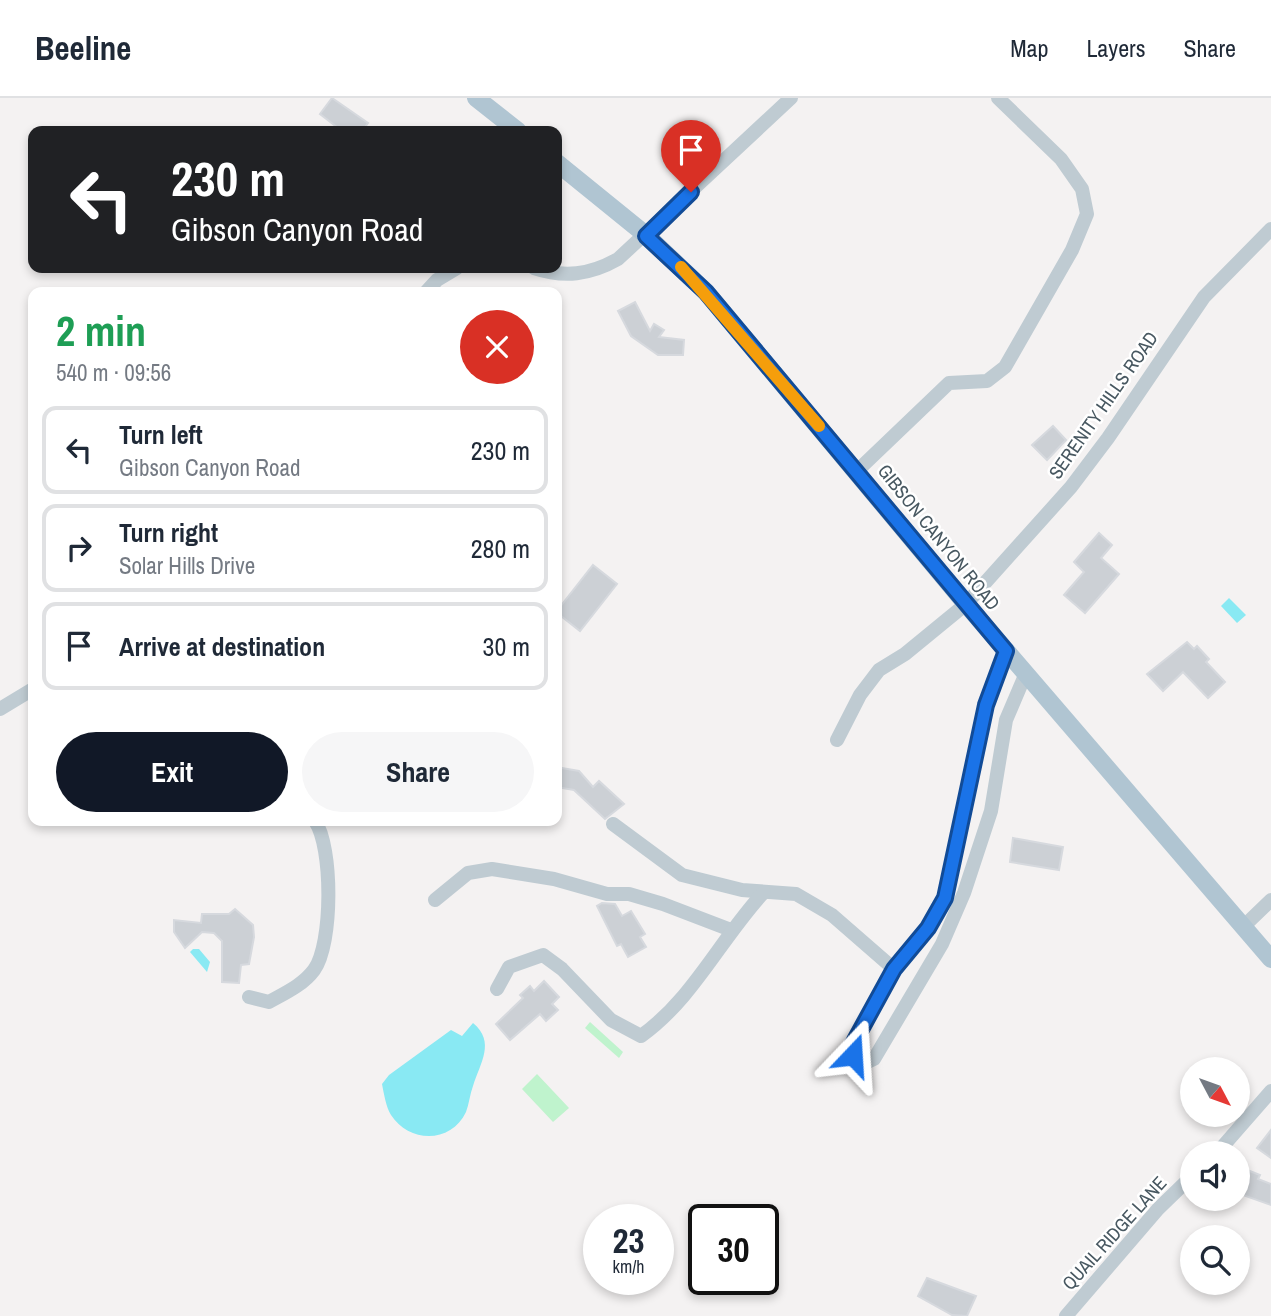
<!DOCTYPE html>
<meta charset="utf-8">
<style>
body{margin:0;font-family:"Archivo Narrow",sans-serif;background:#f6f6f7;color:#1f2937;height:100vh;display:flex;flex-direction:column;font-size:26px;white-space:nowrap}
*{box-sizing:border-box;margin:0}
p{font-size:23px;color:#747a83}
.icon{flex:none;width:38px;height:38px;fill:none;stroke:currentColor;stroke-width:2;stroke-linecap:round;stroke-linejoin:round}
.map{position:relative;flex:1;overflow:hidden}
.side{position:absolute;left:28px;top:189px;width:534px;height:539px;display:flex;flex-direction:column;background:#fff;border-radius:14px;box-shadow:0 4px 10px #0003}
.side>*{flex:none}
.hud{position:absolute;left:28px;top:28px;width:534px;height:147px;border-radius:14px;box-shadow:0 4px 10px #0003;background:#202124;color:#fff;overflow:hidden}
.needle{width:46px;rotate:131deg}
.tools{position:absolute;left:1180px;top:959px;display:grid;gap:14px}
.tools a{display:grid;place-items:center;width:70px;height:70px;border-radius:50%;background:#fff;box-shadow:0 4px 10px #0003;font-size:35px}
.speed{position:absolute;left:583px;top:1106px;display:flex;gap:14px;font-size:35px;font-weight:700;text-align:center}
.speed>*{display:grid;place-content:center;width:91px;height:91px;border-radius:50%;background:#fff;box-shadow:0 4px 10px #0003;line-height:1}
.speed small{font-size:18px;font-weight:400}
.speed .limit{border:4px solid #111;border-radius:10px;background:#fff;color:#111}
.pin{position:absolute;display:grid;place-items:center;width:60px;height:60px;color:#fff;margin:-72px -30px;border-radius:50% 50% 50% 0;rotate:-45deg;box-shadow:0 0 7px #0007}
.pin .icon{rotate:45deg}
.me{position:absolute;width:77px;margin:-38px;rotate:20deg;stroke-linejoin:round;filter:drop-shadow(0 0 5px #0008)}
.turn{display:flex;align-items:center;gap:24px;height:147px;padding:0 28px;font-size:32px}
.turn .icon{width:91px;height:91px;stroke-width:2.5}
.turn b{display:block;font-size:49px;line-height:60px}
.round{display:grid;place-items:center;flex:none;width:74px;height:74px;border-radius:37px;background:#f6f6f7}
.overview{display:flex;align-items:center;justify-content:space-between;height:119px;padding:0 28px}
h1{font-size:42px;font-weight:700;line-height:52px;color:#1e9e55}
.action{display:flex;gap:14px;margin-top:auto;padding:14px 28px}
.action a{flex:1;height:80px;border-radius:42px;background:#111827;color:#fff;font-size:28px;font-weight:700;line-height:80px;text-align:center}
.action a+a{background:#f6f6f7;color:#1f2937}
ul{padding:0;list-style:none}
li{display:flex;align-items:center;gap:21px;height:88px;margin:0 14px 10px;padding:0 14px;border:4px solid #e0e1e3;border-radius:14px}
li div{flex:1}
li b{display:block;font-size:26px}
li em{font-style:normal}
header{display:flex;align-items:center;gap:42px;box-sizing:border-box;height:98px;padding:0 35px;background:#fff;border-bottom:2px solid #e0e1e3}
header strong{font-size:33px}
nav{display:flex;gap:38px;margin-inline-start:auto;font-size:24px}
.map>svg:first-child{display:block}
</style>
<header>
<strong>Beeline</strong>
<nav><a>Map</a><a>Layers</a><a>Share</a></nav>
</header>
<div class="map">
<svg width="1271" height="1218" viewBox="0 0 1271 1218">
<rect width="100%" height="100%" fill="#f4f2f2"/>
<g fill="#bff3cd">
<path d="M590,924L623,954L619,960L585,930Z"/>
<path d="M537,976L569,1010L553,1024L522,991Z"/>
</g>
<g fill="#89e9f3">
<path d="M1229,500L1246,517L1237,525L1221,508Z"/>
<path d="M193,851H199L210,864L207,874L190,854Z"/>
<path d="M473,925C496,944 480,965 473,988C470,996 469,1006 466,1014C451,1046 409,1045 391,1017C386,1009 384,996 382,986L389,977L451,932L462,938Z"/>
</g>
<g fill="#ccd0d5" stroke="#d6d9de" stroke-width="2">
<path d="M332,0L368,25L362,33H342L320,16Z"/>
<path d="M635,204L650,233L654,226L664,232L659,239L684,242L683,257H658L631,238L618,213Z"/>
<path d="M1053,328L1066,342L1047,362L1032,347Z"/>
<path d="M1099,435L1112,447L1101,460L1119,476L1085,515L1064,497L1084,474L1074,464Z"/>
<path d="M593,467L617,486L580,533L556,514Z"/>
<path d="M1187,544L1194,551L1197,548L1209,561L1206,564L1225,584L1208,600L1183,574L1163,593L1147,576Z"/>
<path d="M556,669L579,673L593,689L599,683L624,706L605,721L574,692L556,689Z"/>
<path d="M1013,740L1063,749L1059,772L1010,764Z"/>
<path d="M602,805L615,806L622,818L631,813L645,836L640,839L646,849L628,859L621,846L617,848L597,808Z"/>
<path d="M235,811L253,827L254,839L249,866L241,867L239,885L222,884V843L214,835L202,834L185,850L174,834V822L201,825L202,816H229Z"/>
<path d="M544,883L559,899L552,906L558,912L546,923L540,916L510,942L496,926L523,900L520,897L530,888L534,893Z"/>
<path d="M1271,1032V1060L1257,1050Z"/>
<path d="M1245,1071L1260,1077L1258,1081L1271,1086V1107L1237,1095Z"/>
<path d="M927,1180L976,1198L967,1218L952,1217L918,1198Z"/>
</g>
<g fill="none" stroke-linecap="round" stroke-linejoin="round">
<g stroke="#bfcbd2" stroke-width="14">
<path d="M534,170C564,180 590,177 618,161L791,0"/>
<path d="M426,194L437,182L457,170"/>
<path d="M857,373L949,285L987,283L1005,269L1072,152L1087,116L1082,91L1061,61L998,0"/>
<path d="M1006,553L986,607L945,800L928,830L894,871L853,946V957L861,967L874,961L942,846L964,795L991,713L1006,622L1026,575"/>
<path d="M0,611L33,591"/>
<path d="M837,642L860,597L879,572L905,556L966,506L1071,389L1108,340L1204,199L1271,131"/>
<path d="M613,726L682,777L742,792L796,796L832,817L894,871"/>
<path d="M435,802L468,775L492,771L554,781L607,796H629L663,806L731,832"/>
<path d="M1244,828L1271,802"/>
<path d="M497,891L509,869L543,857L562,871L611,922L641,938C693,901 721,840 764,794"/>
<path d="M249,899L269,904C285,895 303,887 314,872C333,846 333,749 315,723"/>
<path d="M1217,1055L1271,993"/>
<path d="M1066,1218L1158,1111L1192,1078"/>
</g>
<g stroke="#b0c5d2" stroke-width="18">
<path d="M476,0L518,33"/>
<path d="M556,64L646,137L706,194L966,506L1271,861"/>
</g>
</g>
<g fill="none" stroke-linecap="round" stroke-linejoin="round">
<g stroke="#114b97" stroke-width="18">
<path id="route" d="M691,94L646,138L706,194L1006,553L986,607L945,800L928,830L894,871L853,946V957"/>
</g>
<use href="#route" stroke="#1a73e8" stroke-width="12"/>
<path stroke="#f59e0b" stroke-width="12" d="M681,169L819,328"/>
</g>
<g text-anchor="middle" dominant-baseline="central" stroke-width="5" stroke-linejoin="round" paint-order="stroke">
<g font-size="19" fill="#485861" stroke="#fff">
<text transform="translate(1103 307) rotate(-55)">SERENITY HILLS ROAD</text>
<text transform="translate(939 439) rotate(51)">GIBSON CANYON ROAD</text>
<text transform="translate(1114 1135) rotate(-48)">QUAIL RIDGE LANE</text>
</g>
</g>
</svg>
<div class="tools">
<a><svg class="needle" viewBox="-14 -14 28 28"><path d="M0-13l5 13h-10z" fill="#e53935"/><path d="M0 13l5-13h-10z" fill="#747a83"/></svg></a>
<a><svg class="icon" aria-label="sound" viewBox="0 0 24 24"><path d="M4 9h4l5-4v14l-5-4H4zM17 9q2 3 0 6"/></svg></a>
<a><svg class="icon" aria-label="search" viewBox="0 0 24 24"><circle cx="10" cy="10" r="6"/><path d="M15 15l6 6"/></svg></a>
</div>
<div class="speed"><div>23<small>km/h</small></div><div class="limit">30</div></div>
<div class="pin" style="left:691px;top:94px;background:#d93025"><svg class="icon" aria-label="arrive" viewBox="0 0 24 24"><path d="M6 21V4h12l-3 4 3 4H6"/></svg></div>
<svg class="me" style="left:853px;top:957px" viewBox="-20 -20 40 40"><path d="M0-17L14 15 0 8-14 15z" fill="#1a73e8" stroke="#fff" stroke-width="4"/></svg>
<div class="hud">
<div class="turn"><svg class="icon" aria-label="left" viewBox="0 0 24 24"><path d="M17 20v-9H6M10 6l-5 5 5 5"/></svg><div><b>230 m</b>Gibson Canyon Road</div></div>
</div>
<section class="side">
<div class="overview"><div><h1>2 min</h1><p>540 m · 09:56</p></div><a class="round" style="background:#d93025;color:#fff"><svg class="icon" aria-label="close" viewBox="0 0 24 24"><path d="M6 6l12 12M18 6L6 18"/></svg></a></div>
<ul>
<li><svg class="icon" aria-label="left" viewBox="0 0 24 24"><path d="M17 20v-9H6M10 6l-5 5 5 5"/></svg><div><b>Turn left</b><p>Gibson Canyon Road</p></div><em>230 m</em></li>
<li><svg class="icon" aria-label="right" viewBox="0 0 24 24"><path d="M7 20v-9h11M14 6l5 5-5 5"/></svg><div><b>Turn right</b><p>Solar Hills Drive</p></div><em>280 m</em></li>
<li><svg class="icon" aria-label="arrive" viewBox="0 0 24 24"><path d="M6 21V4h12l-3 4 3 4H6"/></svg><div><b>Arrive at destination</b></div><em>30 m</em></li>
</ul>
<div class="action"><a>Exit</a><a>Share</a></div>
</section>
</div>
